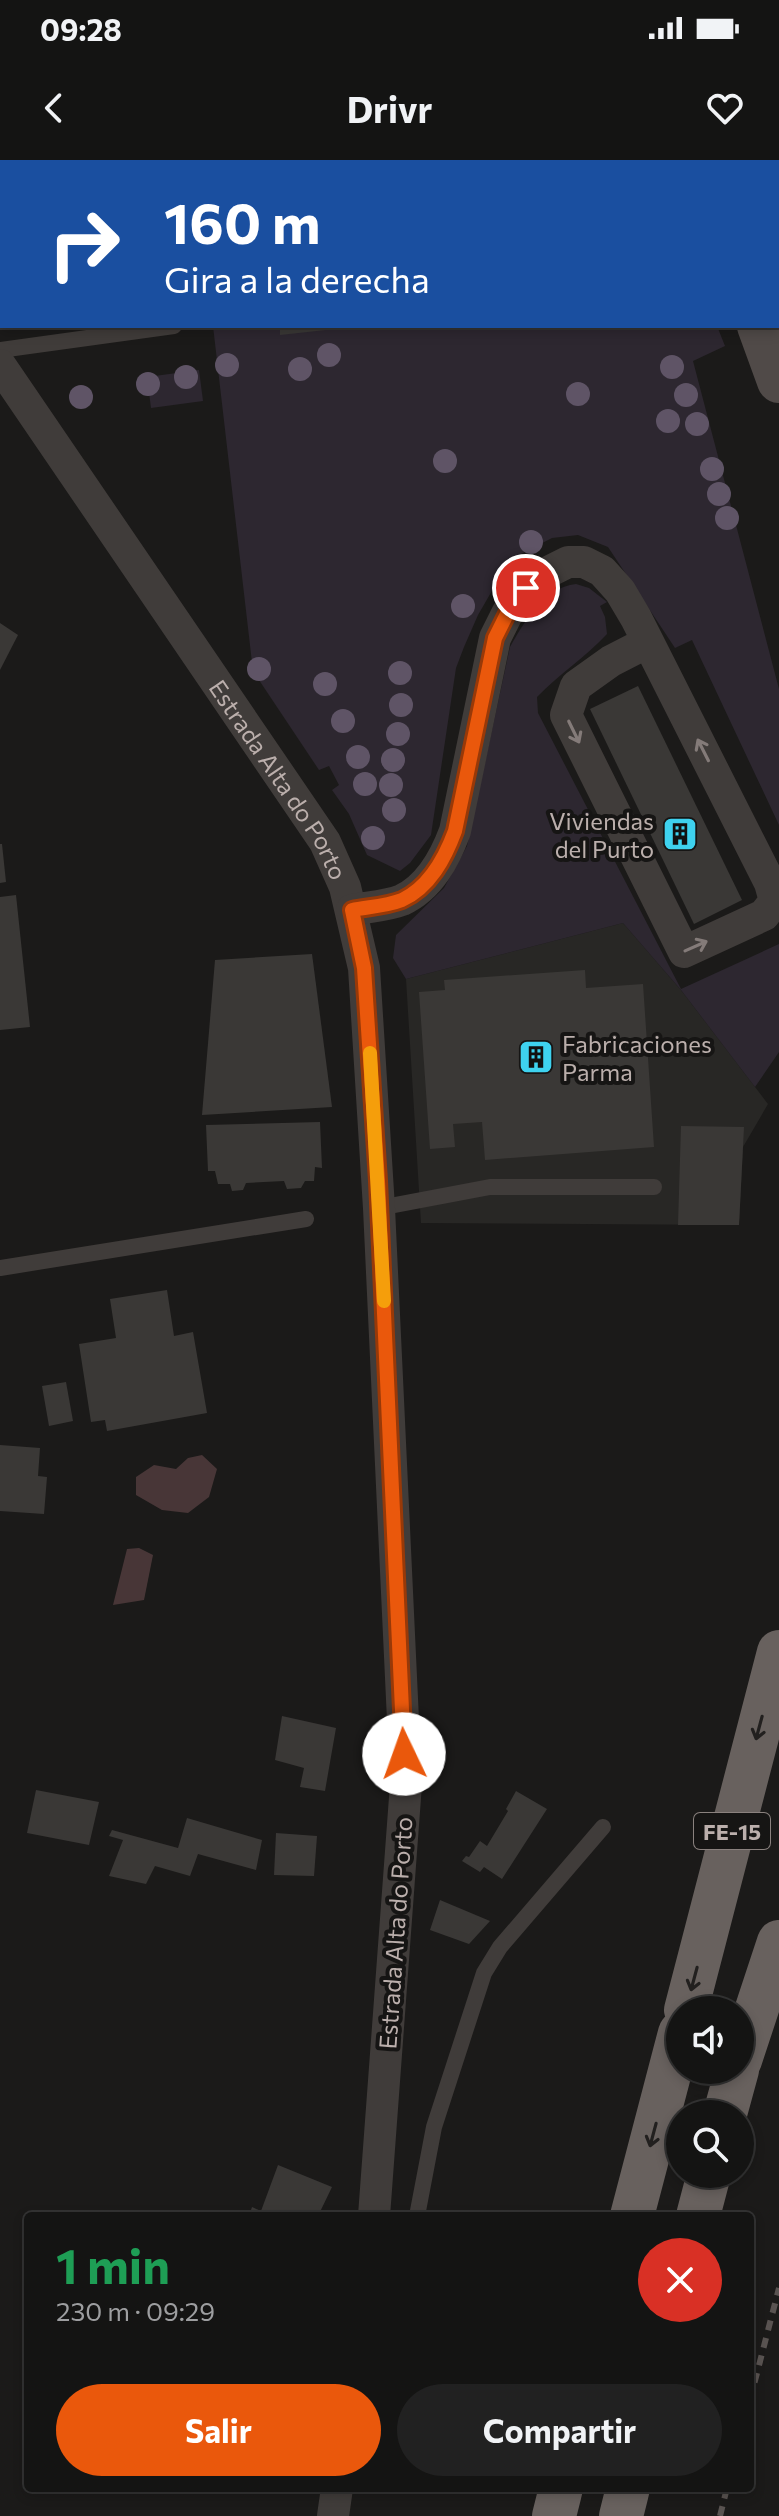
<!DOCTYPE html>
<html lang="es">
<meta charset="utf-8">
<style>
body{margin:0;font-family:Commissioner,sans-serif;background:#212121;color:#f1f3f6;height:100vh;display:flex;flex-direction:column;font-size:30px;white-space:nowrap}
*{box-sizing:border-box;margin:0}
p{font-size:26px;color:#9d9ea0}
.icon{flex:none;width:44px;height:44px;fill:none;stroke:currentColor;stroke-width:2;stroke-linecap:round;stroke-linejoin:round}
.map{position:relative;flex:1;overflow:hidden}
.drawer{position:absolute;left:24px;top:2052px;width:730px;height:280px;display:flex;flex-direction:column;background:#141413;border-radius:8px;box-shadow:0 4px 12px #0003,0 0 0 2px #333}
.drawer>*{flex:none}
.banner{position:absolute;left:0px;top:0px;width:780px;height:168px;box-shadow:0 4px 12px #0003,0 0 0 2px #333;background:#1a4fa0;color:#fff;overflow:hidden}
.tools{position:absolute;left:666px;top:1836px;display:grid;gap:16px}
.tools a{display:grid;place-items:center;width:88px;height:88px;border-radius:50%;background:#141413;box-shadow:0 4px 12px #0003,0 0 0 2px #333;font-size:40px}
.pin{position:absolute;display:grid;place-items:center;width:68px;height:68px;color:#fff;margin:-34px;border:4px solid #fff;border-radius:50%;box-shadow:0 2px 8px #0007}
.me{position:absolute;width:88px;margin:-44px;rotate:357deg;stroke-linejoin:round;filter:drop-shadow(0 0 6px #0008)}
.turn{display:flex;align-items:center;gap:28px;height:168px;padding:0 32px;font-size:36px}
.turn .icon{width:104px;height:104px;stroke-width:2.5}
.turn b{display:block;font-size:56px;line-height:68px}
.round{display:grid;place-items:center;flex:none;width:84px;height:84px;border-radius:42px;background:#212121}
.head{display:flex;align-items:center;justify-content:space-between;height:136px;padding:0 32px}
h1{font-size:48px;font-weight:700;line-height:60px;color:#1e9e55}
.button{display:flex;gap:16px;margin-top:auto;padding:16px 32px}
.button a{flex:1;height:92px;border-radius:48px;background:#ea580c;color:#fff;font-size:32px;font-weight:700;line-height:92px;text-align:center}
.button a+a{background:#212121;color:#f1f3f6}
.status{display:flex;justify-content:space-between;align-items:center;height:56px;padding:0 40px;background:#141413;direction:ltr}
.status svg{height:22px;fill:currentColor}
header{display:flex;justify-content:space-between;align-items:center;height:104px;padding:0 32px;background:#141413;font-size:36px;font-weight:700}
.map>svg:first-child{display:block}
</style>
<div class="status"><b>09:28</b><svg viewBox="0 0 49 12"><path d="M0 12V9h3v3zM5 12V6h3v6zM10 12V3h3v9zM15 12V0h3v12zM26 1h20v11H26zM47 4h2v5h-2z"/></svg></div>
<header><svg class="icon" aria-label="back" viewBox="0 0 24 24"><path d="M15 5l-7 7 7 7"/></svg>Drivr<svg class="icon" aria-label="heart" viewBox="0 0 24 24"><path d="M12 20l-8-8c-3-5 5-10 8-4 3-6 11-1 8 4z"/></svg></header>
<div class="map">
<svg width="779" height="2356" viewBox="0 0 779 2356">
<rect width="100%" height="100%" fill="#1b1a19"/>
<path fill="#282725" d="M623,763L681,830L768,944L743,987L739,1065L421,1063L406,819Z"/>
<g fill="#2d2730">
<path d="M195,0H626L627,2H195Z"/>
<path d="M213,166H717L725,186L693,201L779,529V665L692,480L675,488L608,387L578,375L552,378L519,395L504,410L478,455L464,487L456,508L431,675L410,703L400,711L367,695L349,654L332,630L339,625L329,606L319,610L253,511Z"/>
<path d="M199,210L203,241L151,248L147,217Z"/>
<path d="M576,424L589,428L607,442L600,446L605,457L607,474C586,497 559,514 537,537L538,553L681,829L779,784V892L755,927L681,830L623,763L406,819L393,798L396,775L444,728L467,686L510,487C525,461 543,428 576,424Z"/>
</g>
<g fill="#483637">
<path d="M202,1295L217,1309L209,1337L188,1353L162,1350L136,1335V1317L154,1305L176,1309L188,1298Z"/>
<path d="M139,1388L153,1395L144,1440L113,1445L127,1389Z"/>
</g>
<g fill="#3a3836">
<path d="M280,166H344V168L280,175Z"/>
<path d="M0,463L18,475L0,510Z"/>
<path d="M638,526L742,740L694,764L590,549Z"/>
<path d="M0,684H2L6,722L0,723Z"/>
<path d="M16,735L30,867L0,870V737Z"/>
<path d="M312,794L332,947L202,955L215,800Z"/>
<path d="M585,810L586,828L643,824L654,987L485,1000L482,962L453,964L455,987L430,989L419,832L445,830L444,820Z"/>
<path d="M320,962L322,1008L315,1007L314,1021H305L301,1028L287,1029L284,1021L246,1023L243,1030L232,1031L230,1024H218L215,1011H208L206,965Z"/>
<path d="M681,966L744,967L739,1065H678Z"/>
<path d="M167,1130L174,1176L193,1172L207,1253L107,1271L105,1260L91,1262L79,1184L116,1178L110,1139Z"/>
<path d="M66,1222L73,1261L49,1266L42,1226Z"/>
<path d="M0,1285L40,1288L38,1316L47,1317L44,1354L0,1351Z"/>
<path d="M282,1556L336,1568L325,1631L300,1627L304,1608L275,1600Z"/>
<path d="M36,1630L99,1642L89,1685L27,1673Z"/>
<path d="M516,1631L547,1649L502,1719L484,1707L480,1712L462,1701L466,1696L469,1697L480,1681L487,1686L508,1651L506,1649Z"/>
<path d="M187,1658L262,1680L256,1710L198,1694L190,1716L155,1706L146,1724L109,1716L123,1680L109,1676L112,1670L178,1688Z"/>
<path d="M276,1673L317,1676L314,1716L274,1715Z"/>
<path d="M440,1740L490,1761L469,1784L430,1770Z"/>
<path d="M278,2005L332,2027L318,2056H249L252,2047L261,2051Z"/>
</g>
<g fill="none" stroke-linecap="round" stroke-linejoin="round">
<g stroke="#403c3a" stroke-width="16">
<path d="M778,0L779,2"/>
<path d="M0,190L174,166"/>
<path d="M379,1048L490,1027H654"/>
<path d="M0,1108L306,1059"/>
<path d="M417,2056L434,1967L484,1813L500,1787L603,1667"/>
</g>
<g stroke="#403c3a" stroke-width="32">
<path id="s1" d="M0,205L325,682L345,727L364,808L379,1048L406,1624L374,2056"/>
<path d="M352,750C367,747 387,746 402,740C430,727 445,698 455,671L495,478L508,452L526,428L546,413L568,402H584L602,411L620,431L636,458L770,723L775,741L764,755L684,792L566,555L576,526L611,501L648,482"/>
<path d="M333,2356L337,2328"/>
</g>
<g stroke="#504a48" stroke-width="44">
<path d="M674,0L675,2"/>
<path d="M759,166L779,221"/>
</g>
<g stroke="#68615e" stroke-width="44">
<path d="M686,1850L779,1492"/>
<path d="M740,1900L779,1782"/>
<path d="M725,1954L737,1910"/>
<path d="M632,2056L680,1873"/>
<path d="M698,2056L709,2014"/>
<path d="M554,2356L561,2328"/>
<path d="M621,2356L628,2328"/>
</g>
<g stroke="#595351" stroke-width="6" stroke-dasharray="10 8" stroke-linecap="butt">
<path d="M750,2240L779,2128"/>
<path d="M720,2356L727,2328"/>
</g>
</g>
<g fill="#5f5466">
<circle cx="329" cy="195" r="12"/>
<circle cx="227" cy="205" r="12"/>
<circle cx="672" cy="207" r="12"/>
<circle cx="300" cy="209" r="12"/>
<circle cx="186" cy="217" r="12"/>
<circle cx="148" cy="224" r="12"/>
<circle cx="578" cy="234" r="12"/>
<circle cx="686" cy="235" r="12"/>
<circle cx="81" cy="237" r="12"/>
<circle cx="668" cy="261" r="12"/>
<circle cx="697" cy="264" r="12"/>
<circle cx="445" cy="301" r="12"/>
<circle cx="712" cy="309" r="12"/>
<circle cx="719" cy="334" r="12"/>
<circle cx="727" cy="358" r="12"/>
<circle cx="531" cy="382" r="12"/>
<circle cx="463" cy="446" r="12"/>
<circle cx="259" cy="509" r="12"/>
<circle cx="400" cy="513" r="12"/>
<circle cx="325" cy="524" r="12"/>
<circle cx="401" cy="545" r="12"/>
<circle cx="343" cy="561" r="12"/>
<circle cx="398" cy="574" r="12"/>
<circle cx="358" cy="597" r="12"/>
<circle cx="393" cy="600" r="12"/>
<circle cx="365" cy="624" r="12"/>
<circle cx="391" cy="625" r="12"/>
<circle cx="394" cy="650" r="12"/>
<circle cx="373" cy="678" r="12"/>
</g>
<defs><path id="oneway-shaft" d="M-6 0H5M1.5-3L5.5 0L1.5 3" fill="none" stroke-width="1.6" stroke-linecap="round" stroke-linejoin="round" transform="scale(2)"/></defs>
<g stroke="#847b79">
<use href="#oneway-shaft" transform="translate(574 572) rotate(64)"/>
<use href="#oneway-shaft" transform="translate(703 590) rotate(-117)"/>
<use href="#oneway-shaft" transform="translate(696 786) rotate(-24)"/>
</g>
<g stroke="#22201f">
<use href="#oneway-shaft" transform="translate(759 1568) rotate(105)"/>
<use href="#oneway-shaft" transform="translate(694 1819) rotate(105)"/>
<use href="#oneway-shaft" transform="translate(653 1975) rotate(105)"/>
</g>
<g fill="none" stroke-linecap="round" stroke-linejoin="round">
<g stroke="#983908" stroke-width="20">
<path id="route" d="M404,1594L378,1021L364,808L352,750C367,747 387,746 402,740C430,727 445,698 455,671L495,478L508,452L526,428"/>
</g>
<use href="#route" stroke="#ea580c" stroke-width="14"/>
<path stroke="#f59e0b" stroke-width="14" d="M370,893L384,1141"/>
</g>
<defs>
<g id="building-square" transform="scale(1.8)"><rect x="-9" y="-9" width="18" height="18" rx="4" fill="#3ed2ef" stroke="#161514"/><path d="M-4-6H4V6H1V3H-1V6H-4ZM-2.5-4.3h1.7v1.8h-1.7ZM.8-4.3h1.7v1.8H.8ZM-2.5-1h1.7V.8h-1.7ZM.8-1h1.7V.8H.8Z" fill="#111"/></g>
</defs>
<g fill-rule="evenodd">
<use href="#building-square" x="680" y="674"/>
<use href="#building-square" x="536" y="897"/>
</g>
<g text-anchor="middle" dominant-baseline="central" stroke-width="8" stroke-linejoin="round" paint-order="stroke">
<rect fill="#161514" stroke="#8a817e" stroke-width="2" x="694" y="1653" width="76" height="36" rx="6"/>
<g font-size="22" font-weight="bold" fill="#bbafac">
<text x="732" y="1671">FE-15</text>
</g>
<g font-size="24" fill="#bbafac" stroke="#161514">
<text stroke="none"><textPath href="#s1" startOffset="500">Estrada Alta do Porto</textPath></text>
<text transform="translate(395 1773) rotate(-86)">Estrada Alta do Porto</text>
</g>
<g font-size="24" fill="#bbafac" stroke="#161514" text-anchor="end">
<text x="654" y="660">Viviendas<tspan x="654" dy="28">del Purto</tspan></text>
<text x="562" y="883" text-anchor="start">Fabricaciones<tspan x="562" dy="28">Parma</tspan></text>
</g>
</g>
</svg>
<div class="tools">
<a><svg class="icon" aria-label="sound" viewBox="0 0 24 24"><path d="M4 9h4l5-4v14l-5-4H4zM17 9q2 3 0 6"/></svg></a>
<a><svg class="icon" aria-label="search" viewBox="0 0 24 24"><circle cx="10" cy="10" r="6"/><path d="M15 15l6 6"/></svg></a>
</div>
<div class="pin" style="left:526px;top:428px;background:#d93025"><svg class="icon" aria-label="arrive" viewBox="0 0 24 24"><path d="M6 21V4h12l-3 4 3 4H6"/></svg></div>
<svg class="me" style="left:404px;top:1594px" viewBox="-20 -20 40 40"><circle r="19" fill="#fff"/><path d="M0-13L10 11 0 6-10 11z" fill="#ea580c"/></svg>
<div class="banner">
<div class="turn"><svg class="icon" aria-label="right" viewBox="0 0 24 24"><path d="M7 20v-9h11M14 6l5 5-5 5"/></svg><div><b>160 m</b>Gira a la derecha</div></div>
</div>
<section class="drawer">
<div class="head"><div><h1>1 min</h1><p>230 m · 09:29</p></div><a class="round" style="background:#d93025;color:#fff"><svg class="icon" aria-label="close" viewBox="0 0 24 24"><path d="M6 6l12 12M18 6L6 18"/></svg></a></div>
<div class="button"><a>Salir</a><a>Compartir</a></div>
</section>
</div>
